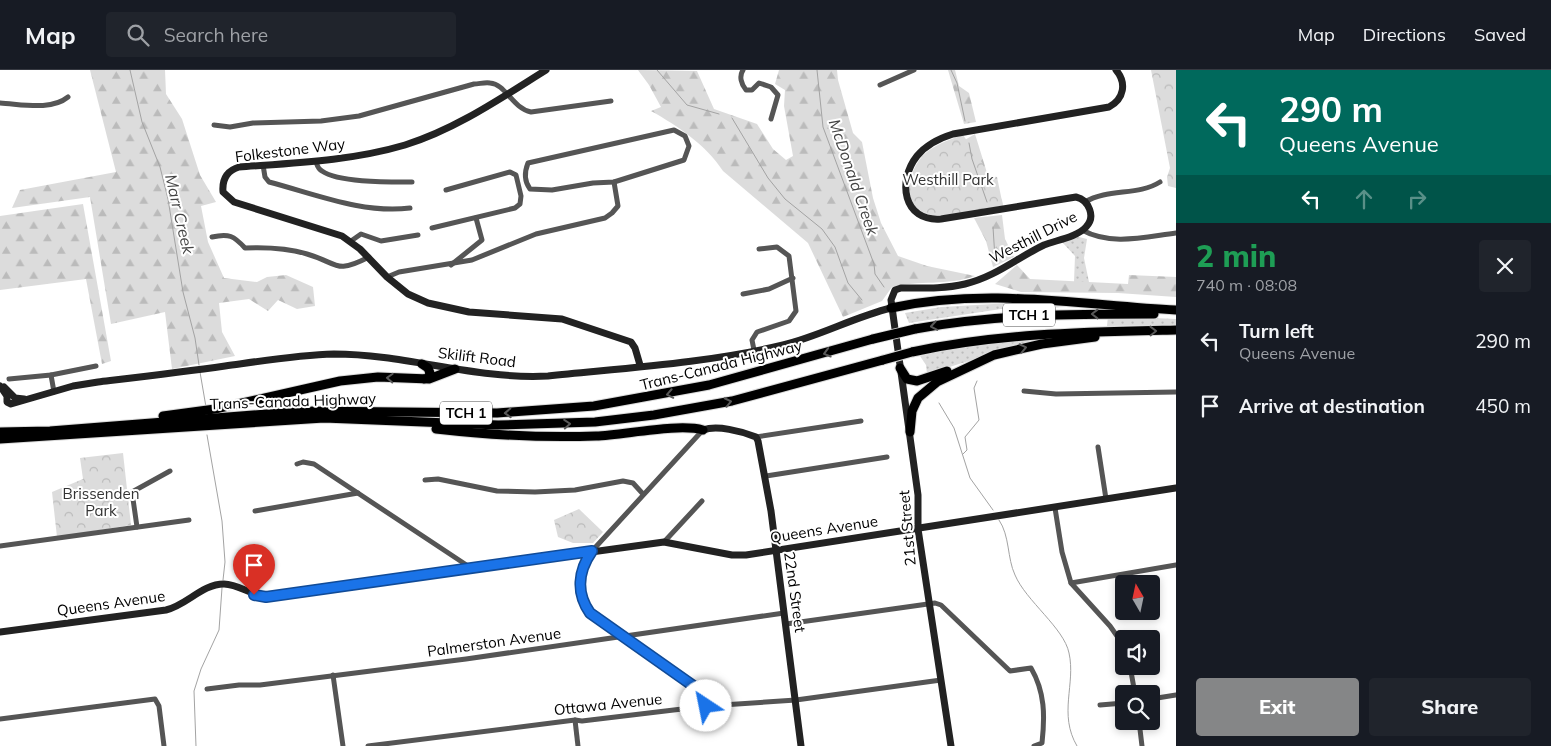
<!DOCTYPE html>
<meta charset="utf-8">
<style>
body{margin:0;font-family:Mulish,sans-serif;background:#20242c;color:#f1f3f6;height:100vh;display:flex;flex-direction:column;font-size:19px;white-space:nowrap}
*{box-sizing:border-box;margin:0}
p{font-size:16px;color:#9ea1a6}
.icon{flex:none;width:28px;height:28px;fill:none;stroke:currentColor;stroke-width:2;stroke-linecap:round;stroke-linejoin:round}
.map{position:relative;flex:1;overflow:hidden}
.panel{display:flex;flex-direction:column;background:#171b24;width:375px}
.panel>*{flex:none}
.guide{background:#00695c;color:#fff;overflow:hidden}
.needle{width:32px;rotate:351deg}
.controls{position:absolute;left:1115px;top:505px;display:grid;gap:10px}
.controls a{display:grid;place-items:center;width:45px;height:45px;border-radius:5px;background:#171b24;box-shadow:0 2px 8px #0003;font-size:25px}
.pin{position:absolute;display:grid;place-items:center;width:42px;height:42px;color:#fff;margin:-51px -21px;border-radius:50% 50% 50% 0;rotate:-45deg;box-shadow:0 0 5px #0007}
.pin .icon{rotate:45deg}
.me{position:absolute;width:55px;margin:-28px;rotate:326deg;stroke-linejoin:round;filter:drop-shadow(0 0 4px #0008)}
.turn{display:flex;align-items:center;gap:18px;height:105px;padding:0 20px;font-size:22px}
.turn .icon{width:65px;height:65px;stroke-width:2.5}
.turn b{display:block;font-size:35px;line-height:42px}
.lanes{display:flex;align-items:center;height:48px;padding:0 20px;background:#0003;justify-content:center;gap:25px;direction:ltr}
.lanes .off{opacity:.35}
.round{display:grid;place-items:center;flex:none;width:52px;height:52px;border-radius:5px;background:#20242c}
.overview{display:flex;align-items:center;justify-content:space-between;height:85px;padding:0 20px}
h1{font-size:30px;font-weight:800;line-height:38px;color:#1e9e55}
.action{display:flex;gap:10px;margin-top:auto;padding:10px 20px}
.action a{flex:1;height:58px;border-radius:5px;background:#858687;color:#fff;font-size:20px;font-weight:800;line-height:58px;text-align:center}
.action a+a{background:#20242c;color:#f1f3f6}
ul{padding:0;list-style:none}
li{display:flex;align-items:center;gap:15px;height:65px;padding:0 20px}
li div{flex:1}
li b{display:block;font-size:19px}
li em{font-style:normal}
header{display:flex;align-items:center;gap:30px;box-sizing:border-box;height:70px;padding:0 25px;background:#171b24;border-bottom:1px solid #363941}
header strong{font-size:24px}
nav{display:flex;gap:28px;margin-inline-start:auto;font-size:18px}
.search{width:350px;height:45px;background:#20242c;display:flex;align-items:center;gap:12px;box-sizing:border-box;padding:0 18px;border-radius:5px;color:#9ea1a6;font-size:19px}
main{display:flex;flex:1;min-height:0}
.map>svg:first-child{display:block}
</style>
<header>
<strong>Map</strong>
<div class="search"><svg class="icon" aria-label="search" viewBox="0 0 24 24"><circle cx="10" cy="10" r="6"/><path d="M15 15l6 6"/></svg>Search here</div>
<nav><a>Map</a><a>Directions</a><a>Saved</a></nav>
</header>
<main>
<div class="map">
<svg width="1176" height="676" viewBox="0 0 1176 676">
<defs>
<pattern id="grass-dots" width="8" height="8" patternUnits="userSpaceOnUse" patternTransform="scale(1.25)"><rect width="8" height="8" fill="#dcdcdc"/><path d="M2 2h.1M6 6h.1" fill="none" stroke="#bbb" stroke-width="1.8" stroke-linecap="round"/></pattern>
<pattern id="forest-firs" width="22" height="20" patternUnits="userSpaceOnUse" patternTransform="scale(1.25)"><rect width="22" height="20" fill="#dcdcdc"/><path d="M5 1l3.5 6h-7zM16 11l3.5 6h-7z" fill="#bbb"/></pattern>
<pattern id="park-crowns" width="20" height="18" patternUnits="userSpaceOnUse" patternTransform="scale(1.25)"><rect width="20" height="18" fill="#dcdcdc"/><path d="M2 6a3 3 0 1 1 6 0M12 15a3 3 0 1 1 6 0" fill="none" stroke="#bbb"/></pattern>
</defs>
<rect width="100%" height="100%" fill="#fff"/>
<g fill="url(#grass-dots)">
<path d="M1079,167L1087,169L1084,188L1089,212H1074L1075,186L1062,172Z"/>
<path d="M1011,233L1066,237L1001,239L909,253L905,243L941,237Z"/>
<path d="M1108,246L1176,249V255L1107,256Z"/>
<path d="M1054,266L1055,271L1004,280L927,304L926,295L920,286L973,274Z"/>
</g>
<g fill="url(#forest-firs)">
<path d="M90,0H165L166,24L182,49L200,105L216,132L201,136L208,172L224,208L257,212L267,207L286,205L313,217L315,236L297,239L278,230L268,241L249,229L219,233L222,262L235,286L172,299L165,242L111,254L90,127L12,138L20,120L116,102Z"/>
<path d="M638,0L697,1L714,39L757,54L773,79L786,90L793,86L784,36L785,20L775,14L779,0H837L838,10L853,63L862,72L873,128L881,153L898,186L927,196L975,206C947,216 919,210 892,217L882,231L843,247L808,173L723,101C706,75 678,56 651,41L661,37L649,15Z"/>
<path d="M948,0H955L959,16L969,23L976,52L964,54Z"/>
<path d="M975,64L988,106L997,107L1003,136L963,71Z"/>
<path d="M83,134L111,291L102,294L86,209L0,220V146Z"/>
<path d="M1002,145L1005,169L1014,187L993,197L986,171L974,148Z"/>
<path d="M1017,195L1030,209L1128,214L1129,205L1176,207V227L1118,223L1021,222L995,214Z"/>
</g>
<g fill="url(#park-crowns)">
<path d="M1151,0H1176V118L1168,116L1167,107L1170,98Z"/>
<path d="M963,65L983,94L984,102L1002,130L1003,136C987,138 941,149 927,144C899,134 909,95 928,81C939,73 951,69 963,65Z"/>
<path d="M123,383L131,455L57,467L52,422L83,409L80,388Z"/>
<path d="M579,439L603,462L593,473H573L558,467L554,450Z"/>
</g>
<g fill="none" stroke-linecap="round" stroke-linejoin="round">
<g stroke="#a3a3a3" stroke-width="1">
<path d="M130,0L142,52L160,97L168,129L183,222L195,268L199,295"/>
<path d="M657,0L687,35L719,44"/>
<path d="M817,0L823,57L874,194L875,204L884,217"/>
<path d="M951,0L957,13L965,51"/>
<path d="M732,48L768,108L785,129L822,159L835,177L848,213L862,230"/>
<path d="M969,73L972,89L987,132"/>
<path d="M993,157L995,188"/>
<path d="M200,302L206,337"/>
<path d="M939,333L954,358L970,408L993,440"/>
<path d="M207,365L222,451L225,492L223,510"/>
<path d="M963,384L967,380L965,367L979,350L974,318L977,311"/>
<path d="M999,450C1010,466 1007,488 1015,505C1026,531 1064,558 1069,583C1076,614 1058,644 1077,676"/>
<path d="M196,676L194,621L201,599L219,560L222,518"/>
</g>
<g stroke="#dbdbdb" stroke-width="11">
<g id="highway">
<path d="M891,238C986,217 1081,235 1176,240"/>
<path d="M915,259C995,244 1074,244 1154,244"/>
<path d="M912,282C1000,263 1087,262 1176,260"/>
<path d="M422,294L428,298L430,303L428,308L424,309"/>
<path d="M900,298L907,309L917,311L947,301"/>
<path d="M163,346L215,339L340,311L378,307L429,309L455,299"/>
<path d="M436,359C489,365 543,368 596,366C624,365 679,353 703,360"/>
<path d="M0,362L50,361L304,341L497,343L594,336L709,315L873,269"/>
<path d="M910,362L912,341L918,328L937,312L994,285L1042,274L1095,267"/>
<path d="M0,369L324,348L498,355L595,352L654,345L732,331L883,290"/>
</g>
</g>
<g stroke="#555" stroke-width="5">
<path d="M743,0C739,6 741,14 746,20H752L759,13L771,17L778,25L771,49"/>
<path d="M880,15L914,0"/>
<path d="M0,33C21,34 51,41 68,27"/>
<path d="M214,55L230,57L253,53L321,51L359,46L474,14C479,14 485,12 490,13C506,14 512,38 531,42L611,31"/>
<path d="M674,60L685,66L689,76L684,90L614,112L593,113L552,120L530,119C524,111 524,103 528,93Z"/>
<path d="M316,92C317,95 318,99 322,101C339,113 391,112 412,112"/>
<path d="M263,95L265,107L269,112C315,124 363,144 410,138"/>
<path d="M1085,132C1108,118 1138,126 1160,112"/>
<path d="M432,158L515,138L520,134L521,126L516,105L510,102L446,120"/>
<path d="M1082,160C1111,176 1144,167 1176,163"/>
<path d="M212,167C229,163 234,166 245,178C267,177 287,178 307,184C339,193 334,205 369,187"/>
<path d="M351,171L361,164L381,171L418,165"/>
<path d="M451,195L482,170L476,148"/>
<path d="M387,207L399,202L472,190L536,164L605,148L612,143L618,136L614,112"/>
<path d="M743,224L769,219L793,208"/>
<path d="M754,280L752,270L757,262L789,251L796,241L789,186L777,177L759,179"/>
<path d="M51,305L54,322"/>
<path d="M9,309L51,305L96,296"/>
<path d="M1024,321L1056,324L1176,322"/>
<path d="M702,361L592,481C578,501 576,523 590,543L702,622L707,636"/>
<path d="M756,367L861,351"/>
<path d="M1098,377L1106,429"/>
<path d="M297,394L303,392L314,394L471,498"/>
<path d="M766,406L887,387"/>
<path d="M425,410L438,409L497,421L535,422L575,420L623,411L633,413L643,424"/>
<path d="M1055,438L1062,482L1071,513L1110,556L1124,576"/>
<path d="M255,441L358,423"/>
<path d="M137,457L132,422L170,401"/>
<path d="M664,472L702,431"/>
<path d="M0,476L189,450"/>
<path d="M1071,513L1176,495"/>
<path d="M786,554L935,533L941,535L1010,601L1031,598C1045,622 1045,646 1042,673L1034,676"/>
<path d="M1130,596L1135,624"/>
<path d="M333,605L343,676"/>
<path d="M207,619L239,615H260L466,589L784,543"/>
<path d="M1151,629L1176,625"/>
<path d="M1100,635L1124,633"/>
<path d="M0,649L155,629L159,636L164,676"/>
<path d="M575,650L578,676"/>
<path d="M1139,651L1142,676"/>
<path d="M368,676L575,650L582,651L707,636L796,630L941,610"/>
</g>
<g stroke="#222" stroke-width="7">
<path d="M546,0C501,28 456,59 405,75C351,91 294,93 239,97C226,101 222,110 223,122L234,132L342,166L360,179L387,207L408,224L428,233L469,242L562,249L631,272L635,278L640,295"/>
<path d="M0,316L7,326V332L11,334L73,316L98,312C140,307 183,302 225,296C261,291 298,285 334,284C406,284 476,310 548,306C625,298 708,293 783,275C820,266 854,247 891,238"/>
<path d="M4,317L15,328L24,329"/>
<path d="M703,360C717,355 741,361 756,367L758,371L771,441L801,676"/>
<path d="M0,562L166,540C187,535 202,514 224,514C238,514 251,525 266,527L664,472L732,485H746L1176,418"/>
<path d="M951,676L918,459V425L891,230L895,220L901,218C922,218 944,219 965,214C995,207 1017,188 1044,175C1057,170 1077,167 1086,157C1096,147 1089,130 1076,127L941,149C903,152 897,111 917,86C926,75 940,68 953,64L1109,37C1124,29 1127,13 1116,0"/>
</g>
<use href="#highway" stroke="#000" stroke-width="9"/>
<g stroke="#dbdbdb" stroke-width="11" stroke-linecap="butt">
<g id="highway-bridge">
<path d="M873,269L915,259"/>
<path d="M883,290L912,282"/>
</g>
</g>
<use href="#highway-bridge" stroke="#000" stroke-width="9"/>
</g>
<defs><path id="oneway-chevron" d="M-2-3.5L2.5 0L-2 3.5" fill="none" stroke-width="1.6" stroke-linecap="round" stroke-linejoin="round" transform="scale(1.25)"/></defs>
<g stroke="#595959">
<use href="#oneway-chevron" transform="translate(1095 244) rotate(-180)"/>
<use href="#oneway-chevron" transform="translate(934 256) rotate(170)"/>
<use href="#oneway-chevron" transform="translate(1153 261) rotate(-1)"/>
<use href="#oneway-chevron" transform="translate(1023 278) rotate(-12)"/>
<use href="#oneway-chevron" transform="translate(827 283) rotate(164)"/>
<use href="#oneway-chevron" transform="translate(390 308) rotate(-177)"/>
<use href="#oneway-chevron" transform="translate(670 324) rotate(169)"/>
<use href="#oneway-chevron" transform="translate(728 332) rotate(-12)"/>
<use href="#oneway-chevron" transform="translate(508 343) rotate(178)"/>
<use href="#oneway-chevron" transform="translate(567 354) rotate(-4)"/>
</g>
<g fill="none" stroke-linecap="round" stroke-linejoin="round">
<g stroke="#114b97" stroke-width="12">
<path id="route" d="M254,525L266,527L592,481C578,501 576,523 590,543L702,622L706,636"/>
</g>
<use href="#route" stroke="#1a73e8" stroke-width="9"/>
</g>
<g text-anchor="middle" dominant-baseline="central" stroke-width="4" stroke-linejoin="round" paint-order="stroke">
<g fill="#fff" stroke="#4c4c4c" stroke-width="1">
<rect x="1003" y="233.5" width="52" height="23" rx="4"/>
<rect x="440" y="331.5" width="52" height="23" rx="4"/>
</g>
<g font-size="14" font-weight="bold" fill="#000">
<text x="1029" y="245">TCH 1</text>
<text x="466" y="343">TCH 1</text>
</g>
<g font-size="15" fill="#000" stroke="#fff">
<text transform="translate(290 80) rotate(-7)">Folkestone Way</text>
<text transform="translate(1033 167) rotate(-27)">Westhill Drive</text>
<text transform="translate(477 287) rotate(7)">Skilift Road</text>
<text transform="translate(721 295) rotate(-14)">Trans-Canada Highway</text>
<text transform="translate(293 331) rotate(-2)">Trans-Canada Highway</text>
<text transform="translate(907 458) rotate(-95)">21st Street</text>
<text transform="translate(824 459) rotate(-9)">Queens Avenue</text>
<text transform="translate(795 522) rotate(82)">22nd Street</text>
<text transform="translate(111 533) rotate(-8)">Queens Avenue</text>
<text transform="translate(494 572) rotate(-8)">Palmerston Avenue</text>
<text transform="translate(608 634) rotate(-6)">Ottawa Avenue</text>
</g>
<g font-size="15" fill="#333" stroke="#fff">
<text x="948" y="109">Westhill Park</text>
<text x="101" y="423">Brissenden<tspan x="101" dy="17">Park</tspan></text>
</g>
<g font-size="16" font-style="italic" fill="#444" stroke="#fff">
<text transform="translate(854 107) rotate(71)">McDonald Creek</text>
<text transform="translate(180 144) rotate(77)">Marr Creek</text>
</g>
</g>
</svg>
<div class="controls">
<a><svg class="needle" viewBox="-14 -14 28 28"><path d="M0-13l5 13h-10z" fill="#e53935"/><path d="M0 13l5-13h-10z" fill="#9ea1a6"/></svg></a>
<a><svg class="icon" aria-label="sound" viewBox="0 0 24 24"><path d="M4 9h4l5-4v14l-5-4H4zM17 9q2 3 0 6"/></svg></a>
<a><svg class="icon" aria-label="search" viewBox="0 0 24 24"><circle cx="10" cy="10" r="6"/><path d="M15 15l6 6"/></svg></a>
</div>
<div class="pin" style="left:254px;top:525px;background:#d93025"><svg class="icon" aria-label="arrive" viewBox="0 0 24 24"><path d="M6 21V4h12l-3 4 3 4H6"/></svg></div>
<svg class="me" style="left:706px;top:636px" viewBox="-20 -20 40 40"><circle r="19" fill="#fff"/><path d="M0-13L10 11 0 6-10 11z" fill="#1a73e8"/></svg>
</div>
<section class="panel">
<div class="guide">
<div class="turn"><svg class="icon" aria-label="left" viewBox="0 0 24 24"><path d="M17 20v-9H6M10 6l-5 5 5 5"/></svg><div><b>290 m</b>Queens Avenue</div></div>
<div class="lanes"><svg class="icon" aria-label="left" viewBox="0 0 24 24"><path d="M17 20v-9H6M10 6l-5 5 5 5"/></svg><svg class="icon off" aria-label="ahead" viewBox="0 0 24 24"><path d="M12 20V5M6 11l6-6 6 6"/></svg><svg class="icon off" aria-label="right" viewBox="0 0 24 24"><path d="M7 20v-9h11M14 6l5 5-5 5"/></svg></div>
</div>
<div class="overview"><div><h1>2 min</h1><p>740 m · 08:08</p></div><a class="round"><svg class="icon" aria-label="close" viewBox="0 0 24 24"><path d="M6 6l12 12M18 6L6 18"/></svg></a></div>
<ul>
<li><svg class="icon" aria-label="left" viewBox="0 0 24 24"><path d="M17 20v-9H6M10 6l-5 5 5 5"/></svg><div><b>Turn left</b><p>Queens Avenue</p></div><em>290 m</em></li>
<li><svg class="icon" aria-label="arrive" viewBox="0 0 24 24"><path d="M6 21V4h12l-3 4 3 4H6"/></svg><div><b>Arrive at destination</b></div><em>450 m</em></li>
</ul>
<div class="action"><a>Exit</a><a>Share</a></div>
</section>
</main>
